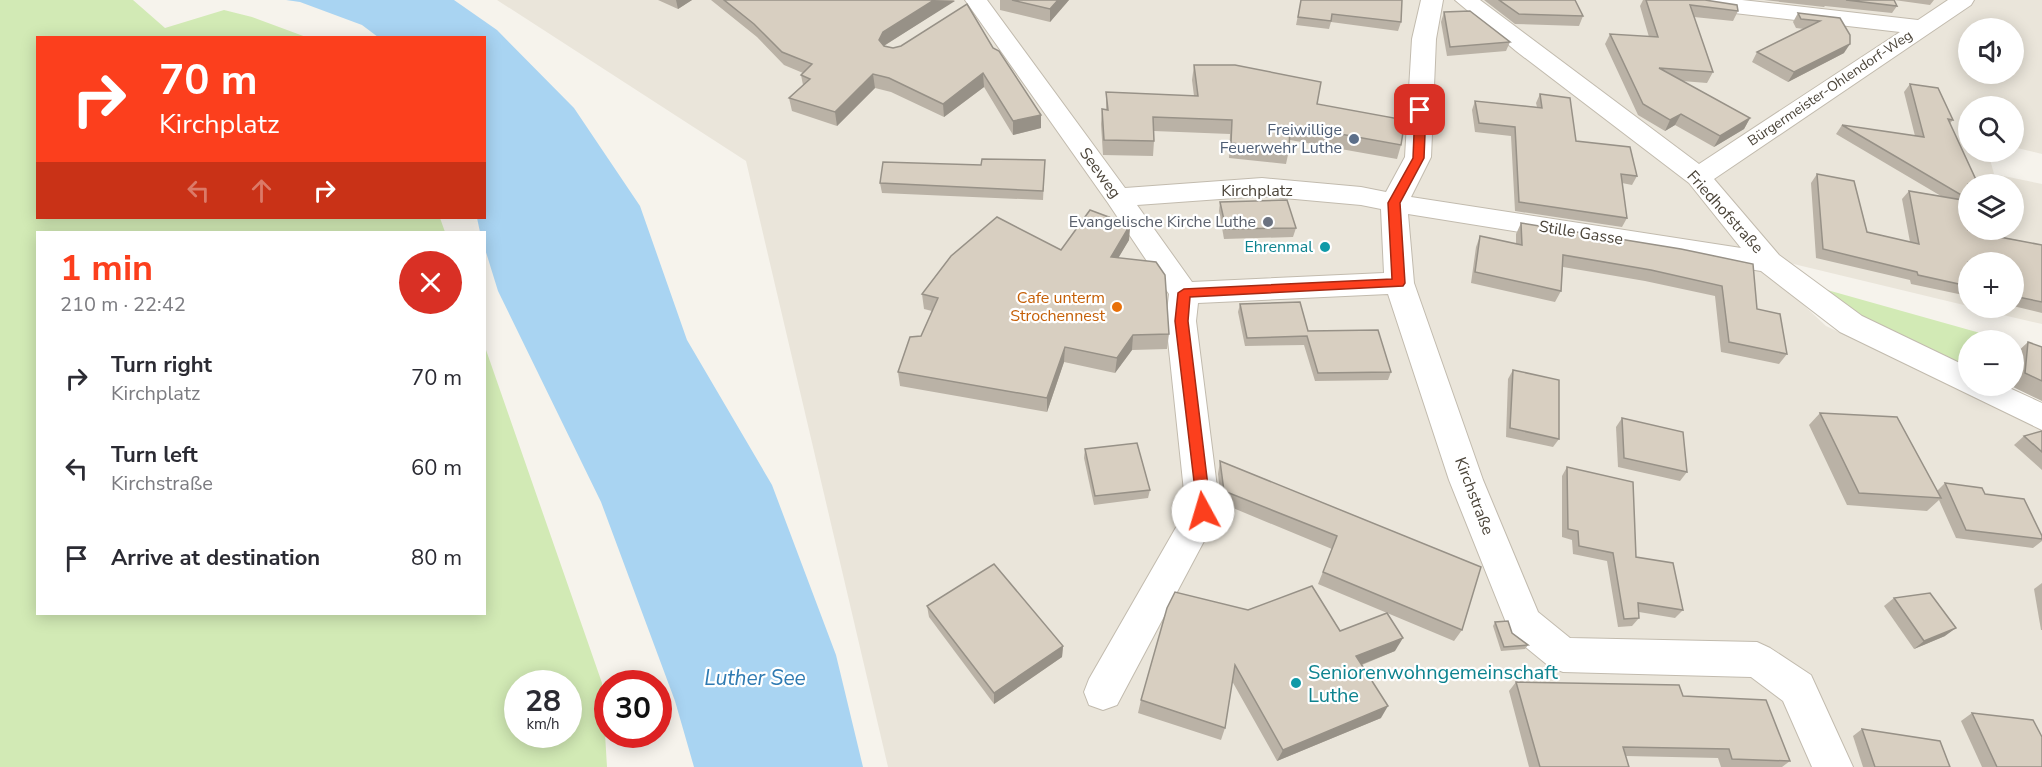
<!DOCTYPE html>
<meta charset="utf-8">
<style>
body{margin:0;font-family:"Nunito Sans",sans-serif;background:#f7f7f7;color:#2b2b33;height:100vh;display:flex;flex-direction:column;font-size:22px;white-space:nowrap}
*{box-sizing:border-box;margin:0}
p{font-size:20px;color:#7c7c81}
.icon{flex:none;width:33px;height:33px;fill:none;stroke:currentColor;stroke-width:2;stroke-linecap:round;stroke-linejoin:round}
.map{position:relative;flex:1;overflow:hidden}
.side{position:absolute;left:36px;top:231px;width:450px;height:384px;display:flex;flex-direction:column;background:#fff;border-radius:0px;box-shadow:0 3px 15px #0003}
.side>*{flex:none}
.top-card{position:absolute;left:36px;top:36px;width:450px;height:183px;border-radius:0px;box-shadow:0 3px 15px #0003;background:#fc3f1d;color:#fff;overflow:hidden}
.controls{position:absolute;left:1958px;top:18px;display:grid;gap:12px}
.controls a{display:grid;place-items:center;width:66px;height:66px;border-radius:50%;background:#fff;box-shadow:0 3px 15px #0003;font-size:30px}
.speed{position:absolute;left:504px;top:670px;display:flex;gap:12px;font-size:30px;font-weight:700;text-align:center}
.speed>*{display:grid;place-content:center;width:78px;height:78px;border-radius:50%;background:#fff;box-shadow:0 3px 15px #0003;line-height:1}
.speed small{font-size:15px;font-weight:400}
.speed .limit{border:9px solid #d22;background:#fff;color:#111}
.pin{position:absolute;display:grid;place-items:center;width:51px;height:51px;color:#fff;margin:-26px;border-radius:12px;box-shadow:0 3px 9px #0006}
.me{position:absolute;width:66px;margin:-33px;rotate:354deg;stroke-linejoin:round;filter:drop-shadow(0 0 4px #0008)}
.turn{display:flex;align-items:center;gap:21px;height:126px;padding:0 24px;font-size:27px}
.turn .icon{width:78px;height:78px;stroke-width:2.5}
.turn b{display:block;font-size:42px;line-height:51px}
.lanes{display:flex;align-items:center;height:57px;padding:0 24px;background:#0003;justify-content:center;gap:30px;direction:ltr}
.lanes .off{opacity:.35}
.round{display:grid;place-items:center;flex:none;width:63px;height:63px;border-radius:32px;background:#f7f7f7}
.overview{display:flex;align-items:center;justify-content:space-between;height:102px;padding:0 24px}
h1{font-size:36px;font-weight:700;line-height:45px;color:#fc3f1d}
ul{padding:0;list-style:none}
li{display:flex;align-items:center;gap:18px;height:90px;padding:0 24px}
li div{flex:1}
li b{display:block;font-size:22px}
li em{font-style:normal}
.map>svg:first-child{display:block}
</style>
<div class="map">
<svg width="2042" height="767" viewBox="0 0 2042 767">
<rect width="100%" height="100%" fill="#f6f3ec"/>
<path fill="#eae5da" fill-rule="evenodd" d="M497,0H2042V154L2013,147V106H1968V152H1988L1994,174L2042,184V324L1973,308H2013V262H1968V306L1748,253L1826,326L2042,427V767H888L746,161ZM1968,28H2013V74H1968ZM1968,184H2013V230H1968Z"/>
<g fill="#d2eab5" fill-rule="evenodd">
<path d="M0,0H133L165,28L224,10L252,17L306,37L38,38V218H440L445,232H38V614H484L485,347L602,683L607,767H0ZM518,684H568V735H518Z"/>
<path d="M1813,286L2005,340H1968V370L1847,310Z"/>
</g>
<path fill="#a9d4f2" d="M286,0H454L497,30L574,108L640,206L687,340L772,485L836,655L863,767H694L675,701L601,502L498,291L485,249L484,232H480L477,218H484V38L378,37L362,25L300,2Z"/>
<g fill="none" stroke-linecap="round" stroke-linejoin="round">
<g stroke="#c2bbae" stroke-width="2">
<path id="minor" d="M965,0H987L1125,188L1262,178L1361,187L1386,192L1405,157L1412,39L1421,0H1443L1436,39L1431,157L1411,197L1741,248L1689,183L1516,51L1455,0H1480L1699,164L1900,32L1708,10L1700,8L1697,3L1699,0H1742L1918,20L1948,0H1974L1971,5L1714,179L1779,255L1862,316L1968,367V386H2005L2042,403V430L1840,332L1761,271L1408,214L1414,283L1483,480L1538,612L1570,638L1757,642L1770,648L1811,675L1853,767H1812L1783,701L1751,677L1563,672L1550,667L1511,635L1449,480L1388,294L1198,303L1196,321L1220,511L1117,705L1103,710L1089,705L1084,692L1089,679L1186,510L1166,321L1169,294L1108,203ZM1262,196L1361,205L1381,209L1384,273L1192,282L1137,205Z"/>
</g>
<use href="#minor" fill="#fff" fill-rule="evenodd"/>
</g>
<g fill="#bab2a6">
<path d="M658,0H692L678,9Z"/>
<path d="M711,0H955L884,46L893,48H993L1041,115V128L1013,135L984,87L944,117L891,92L875,88L837,126L792,111L789,98L803,85L801,75L803,73L784,65L757,37Z"/>
<path d="M1000,0H1069L1050,22L1000,10Z"/>
<path d="M1301,0L1401,22L1398,31L1331,22L1329,29L1296,25Z"/>
<path d="M1484,0H1575L1583,16L1579,26L1515,24Z"/>
<path d="M1643,0H1705L1738,11L1733,21L1694,17L1713,72L1707,83L1682,81L1750,118L1744,129L1714,147L1675,125L1665,131L1638,115L1605,44L1610,34L1649,37L1640,6Z"/>
<path d="M1764,0H1934L1930,5L1894,0L1897,6L1892,13L1825,6L1824,7Z"/>
<path d="M1444,12L1510,42L1506,51L1447,56L1441,22Z"/>
<path d="M1798,13L1840,18L1844,53L1788,82L1752,62L1757,52L1804,29L1796,28L1793,22Z"/>
<path d="M1194,65L1317,104L1401,145L1397,159L1290,140L1289,150L1286,164L1229,158L1230,134L1154,131V141L1153,156L1103,155L1101,124L1102,109L1106,110V92L1194,96L1192,80Z"/>
<path d="M1910,84L1953,120L1950,123L1968,184V230L2042,245V313L2013,306V262H1968V296L1911,284L1910,280L1816,258L1811,183L1817,174L1867,232L1910,242L1902,199L1909,191L1941,196L1836,134L1842,125L1915,136L1904,92Z"/>
<path d="M1540,94L1576,141L1637,176L1632,185L1622,183L1627,218L1622,227L1515,211L1511,136L1475,132L1472,110L1475,101L1537,107L1536,103Z"/>
<path d="M1045,160L1043,200L882,193L880,183L981,165Z"/>
<path d="M1220,202L1296,228L1293,237L1224,239L1219,211Z"/>
<path d="M1521,223L1681,249L1757,309L1787,354L1779,364L1721,352L1715,296L1645,281L1563,267L1561,291L1555,302L1471,283L1476,247L1480,236L1516,244V234Z"/>
<path d="M1130,225L1129,240L1118,258L1169,334L1167,349L1132,350L1115,373L1064,362L1047,412L900,386L898,372L921,336L932,311L924,309L922,294L1061,250Z"/>
<path d="M1240,304L1308,331L1391,372L1388,380L1315,381L1304,345L1245,346L1238,312Z"/>
<path d="M2028,342L2042,347V401L2011,386H2013L2014,355Z"/>
<path d="M1513,370L1559,439L1553,447L1506,437L1508,379Z"/>
<path d="M1820,413L1937,491L1945,483L1985,494L2042,539V541L2033,548L1956,538L1939,500L1927,511L1847,505L1809,425Z"/>
<path d="M1622,418L1687,472L1680,481L1618,467L1616,427Z"/>
<path d="M2042,431V470L2014,445L2024,436Z"/>
<path d="M1085,449L1150,490L1148,498L1094,505L1084,458Z"/>
<path d="M1220,461L1481,567L1462,630L1454,641L1318,584L1332,549L1221,503L1218,474Z"/>
<path d="M1567,467L1636,557L1683,610L1675,618L1639,612V618L1632,626L1618,627L1607,561L1573,554L1572,540L1562,537V476Z"/>
<path d="M2042,583V630H2041L2034,589Z"/>
<path d="M1894,598L1945,636L1914,649L1884,606Z"/>
<path d="M927,606L1063,646L1062,657L994,704L929,617Z"/>
<path d="M1248,610L1340,631L1395,651L1362,665L1381,718L1277,761L1232,681L1225,728L1221,740L1138,713L1141,700Z"/>
<path d="M1495,622L1512,633L1528,645L1525,649L1501,651L1493,626Z"/>
<path d="M1516,682L1683,696L1790,761L1782,767H1721L1718,758L1626,756L1629,767H1529L1509,691Z"/>
<path d="M1972,713L2042,767H1982L1961,721Z"/>
<path d="M1862,729L1950,767H1863L1853,736Z"/>
</g>
<g fill="#979187">
<path d="M676,0H692L678,9Z"/>
<path d="M934,0L955,1L885,45L880,53L879,40L883,32Z"/>
<path d="M1058,0H1069L1050,22V9Z"/>
<path d="M1850,44L1844,53L1788,82L1794,72Z"/>
<path d="M983,73L984,87L944,117L943,104Z"/>
<path d="M873,74L875,88L837,126L835,112Z"/>
<path d="M1681,114L1675,125L1665,131L1670,120Z"/>
<path d="M1041,115V128L1013,135V121Z"/>
<path d="M1750,118L1744,129L1714,147L1720,136Z"/>
<path d="M1130,225L1129,240L1110,272L1111,257Z"/>
<path d="M1133,335L1132,350L1115,373L1117,358Z"/>
<path d="M1065,347L1064,362L1047,412V398Z"/>
<path d="M1956,628L1945,636L1914,649L1924,641Z"/>
<path d="M1403,638L1395,651L1350,669L1356,656Z"/>
<path d="M1063,646L1062,657L994,704V693Z"/>
<path d="M1388,706L1381,718L1277,761L1283,750Z"/>
</g>
<g fill="#d8cfc1" stroke="#979187" stroke-width="1.5">
<path d="M724,0H934L883,32L879,40L884,46L893,48L901,46L967,4L993,48L999,51L1041,115L1013,121L983,73L943,104L889,78L873,74L835,112L789,98L810,79L801,75L812,64L782,52L754,24Z"/>
<path d="M1012,0H1058L1050,9Z"/>
<path d="M1301,0H1402L1401,22L1332,14L1331,21L1298,17Z"/>
<path d="M1499,0H1575L1583,16L1519,14Z"/>
<path d="M1646,0H1705L1737,5L1738,11L1690,5L1713,72L1659,68L1750,118L1720,136L1681,114L1670,120L1643,104L1610,34L1658,37Z"/>
<path d="M1846,0H1894L1897,6Z"/>
<path d="M1470,11L1510,42L1450,47L1444,12Z"/>
<path d="M1798,13L1840,18L1850,35V44L1794,72L1757,52L1820,21L1801,19Z"/>
<path d="M1194,65H1235L1321,82L1317,104L1405,120L1401,145L1290,125L1289,150L1231,143L1232,120L1153,117L1154,141L1104,140L1102,109L1108,110L1106,92L1198,96Z"/>
<path d="M1910,84L1938,88L1953,120L1948,119L1977,182V184H1968V199L1842,125L1924,137Z"/>
<path d="M1540,94L1570,98L1576,141L1630,147L1637,176L1621,174L1627,218L1519,202L1515,127L1479,123L1475,101L1542,108Z"/>
<path d="M982,159L1045,160L1043,191L880,183L883,162L981,165Z"/>
<path d="M1817,174L1854,181L1867,232L1919,244L1909,191L1968,201V230H1988L1989,235L2042,245V302L2013,296V262H1968V286L1918,275L1917,272L1823,249Z"/>
<path d="M1287,200L1296,228L1226,229L1220,202Z"/>
<path d="M1090,210L1130,225L1111,257L1156,262L1165,275L1169,334L1133,335L1117,358L1065,347L1047,398L898,372L910,337L921,336L938,298L922,294L951,256L997,217L1061,250Z"/>
<path d="M1521,223L1681,249L1753,264L1757,309L1780,314L1787,354L1729,342L1722,286L1651,270L1563,255L1561,291L1475,272L1480,236L1522,245Z"/>
<path d="M1300,302L1308,331L1378,330L1391,372L1318,373L1307,336L1247,338L1240,304Z"/>
<path d="M2028,342L2042,347V381L2025,373Z"/>
<path d="M1513,370L1559,380V439L1510,428Z"/>
<path d="M1820,413L1897,417L1941,498L1859,493Z"/>
<path d="M1622,418L1683,432L1687,472L1624,458Z"/>
<path d="M2042,431V452L2024,436Z"/>
<path d="M1137,443L1150,490L1095,496L1085,449Z"/>
<path d="M1220,461L1481,567L1462,630L1323,572L1337,536L1224,491Z"/>
<path d="M1567,467L1633,482L1636,557L1673,563L1683,610L1638,603L1639,618L1624,619L1613,553L1579,546L1578,531L1568,529Z"/>
<path d="M1945,483L1982,488L1985,494L2024,499L2042,536V539L1966,530Z"/>
<path d="M994,564L1063,646L994,693L927,606Z"/>
<path d="M1312,586L1340,631L1387,613L1403,638L1356,656L1388,706L1283,750L1235,665L1225,728L1141,700L1167,608L1175,592L1248,610Z"/>
<path d="M1930,593L1956,628L1924,641L1894,598Z"/>
<path d="M1508,621L1512,633L1528,645L1504,647L1495,622Z"/>
<path d="M1516,682L1679,685L1683,696L1766,700L1790,761L1732,759L1729,749L1623,747L1629,767H1540Z"/>
<path d="M1972,713L2033,720L2042,737V767H1997Z"/>
<path d="M1862,729L1940,741L1950,767H1875Z"/>
</g>
<path fill="#fc3f1d" stroke="#a42913" stroke-width="1.5" d="M1420,107L1426,110L1424,158L1400,203L1405,283L1403,286L1190,297L1188,321L1211,511L1208,515L1203,517L1198,515L1175,321L1178,293L1184,289L1392,279L1388,203L1413,158L1415,110Z"/>
<circle fill="#5c6f8a" stroke="#fff" stroke-width="2" cx="1354" cy="139" r="6"/>
<circle fill="#6b7280" stroke="#fff" stroke-width="2" cx="1268" cy="222" r="6"/>
<g fill="#0f9aa8" stroke="#fff" stroke-width="2">
<circle cx="1325" cy="247" r="6"/>
<circle cx="1296" cy="683" r="6"/>
</g>
<circle fill="#e8710a" stroke="#fff" stroke-width="2" cx="1117" cy="307" r="6"/>
<g text-anchor="middle" dominant-baseline="central" stroke-width="4.5" stroke-linejoin="round" paint-order="stroke">
<g font-size="14" fill="#4b4439" stroke="#fff">
<text transform="translate(1830 88) rotate(-34)">Bürgermeister-Ohlendorf-Weg</text>
</g>
<g font-size="16" fill="#4e5e75" stroke="#fff" text-anchor="end">
<text x="1342" y="130">Freiwillige<tspan x="1342" dy="18">Feuerwehr Luthe</tspan></text>
</g>
<g font-size="16" fill="#4b4439" stroke="#fff">
<text transform="translate(1100 173) rotate(54)">Seeweg</text>
<text x="1257" y="191">Kirchplatz</text>
<text transform="translate(1725 212) rotate(48)">Friedhofstraße</text>
<text transform="translate(1581 233) rotate(9)">Stille Gasse</text>
<text transform="translate(1474 496) rotate(69)">Kirchstraße</text>
</g>
<g font-size="16" fill="#5b616d" stroke="#fff" text-anchor="end">
<text x="1256" y="222">Evangelische Kirche Luthe</text>
</g>
<g font-size="16" fill="#0d838f" stroke="#fff" text-anchor="end">
<text x="1313" y="247">Ehrenmal</text>
</g>
<g font-size="16" fill="#c56008" stroke="#fff" text-anchor="end">
<text x="1105" y="298">Cafe unterm<tspan x="1105" dy="18">Strochennest</tspan></text>
</g>
<g font-size="20" fill="#0d838f" stroke="#fff" text-anchor="start">
<text x="1308" y="672">Seniorenwohngemeinschaft<tspan x="1308" dy="23">Luthe</tspan></text>
</g>
<g font-size="21" font-style="italic" fill="#2e7ab2" stroke="#fff">
<text x="755" y="678">Luther See</text>
</g>
</g>
</svg>
<div class="controls">
<a><svg class="icon" aria-label="sound" viewBox="0 0 24 24"><path d="M4 9h4l5-4v14l-5-4H4zM17 9q2 3 0 6"/></svg></a>
<a><svg class="icon" aria-label="search" viewBox="0 0 24 24"><circle cx="10" cy="10" r="6"/><path d="M15 15l6 6"/></svg></a>
<a><svg class="icon" aria-label="layers" viewBox="0 0 24 24"><path d="M12 4l9 5-9 5-9-5zM3 14l9 5 9-5"/></svg></a>
<a>+</a>
<a>−</a>
</div>
<div class="speed"><div>28<small>km/h</small></div><div class="limit">30</div></div>
<div class="pin" style="left:1420px;top:110px;background:#d93025"><svg class="icon" aria-label="arrive" viewBox="0 0 24 24"><path d="M6 21V4h12l-3 4 3 4H6"/></svg></div>
<svg class="me" style="left:1203px;top:511px" viewBox="-20 -20 40 40"><circle r="19" fill="#fff"/><path d="M0-13L10 11 0 6-10 11z" fill="#fc3f1d"/></svg>
<div class="top-card">
<div class="turn"><svg class="icon" aria-label="right" viewBox="0 0 24 24"><path d="M7 20v-9h11M14 6l5 5-5 5"/></svg><div><b>70 m</b>Kirchplatz</div></div>
<div class="lanes"><svg class="icon off" aria-label="left" viewBox="0 0 24 24"><path d="M17 20v-9H6M10 6l-5 5 5 5"/></svg><svg class="icon off" aria-label="ahead" viewBox="0 0 24 24"><path d="M12 20V5M6 11l6-6 6 6"/></svg><svg class="icon" aria-label="right" viewBox="0 0 24 24"><path d="M7 20v-9h11M14 6l5 5-5 5"/></svg></div>
</div>
<section class="side">
<div class="overview"><div><h1>1 min</h1><p>210 m · 22:42</p></div><a class="round" style="background:#d93025;color:#fff"><svg class="icon" aria-label="close" viewBox="0 0 24 24"><path d="M6 6l12 12M18 6L6 18"/></svg></a></div>
<ul>
<li><svg class="icon" aria-label="right" viewBox="0 0 24 24"><path d="M7 20v-9h11M14 6l5 5-5 5"/></svg><div><b>Turn right</b><p>Kirchplatz</p></div><em>70 m</em></li>
<li><svg class="icon" aria-label="left" viewBox="0 0 24 24"><path d="M17 20v-9H6M10 6l-5 5 5 5"/></svg><div><b>Turn left</b><p>Kirchstraße</p></div><em>60 m</em></li>
<li><svg class="icon" aria-label="arrive" viewBox="0 0 24 24"><path d="M6 21V4h12l-3 4 3 4H6"/></svg><div><b>Arrive at destination</b></div><em>80 m</em></li>
</ul>
</section>
</div>
